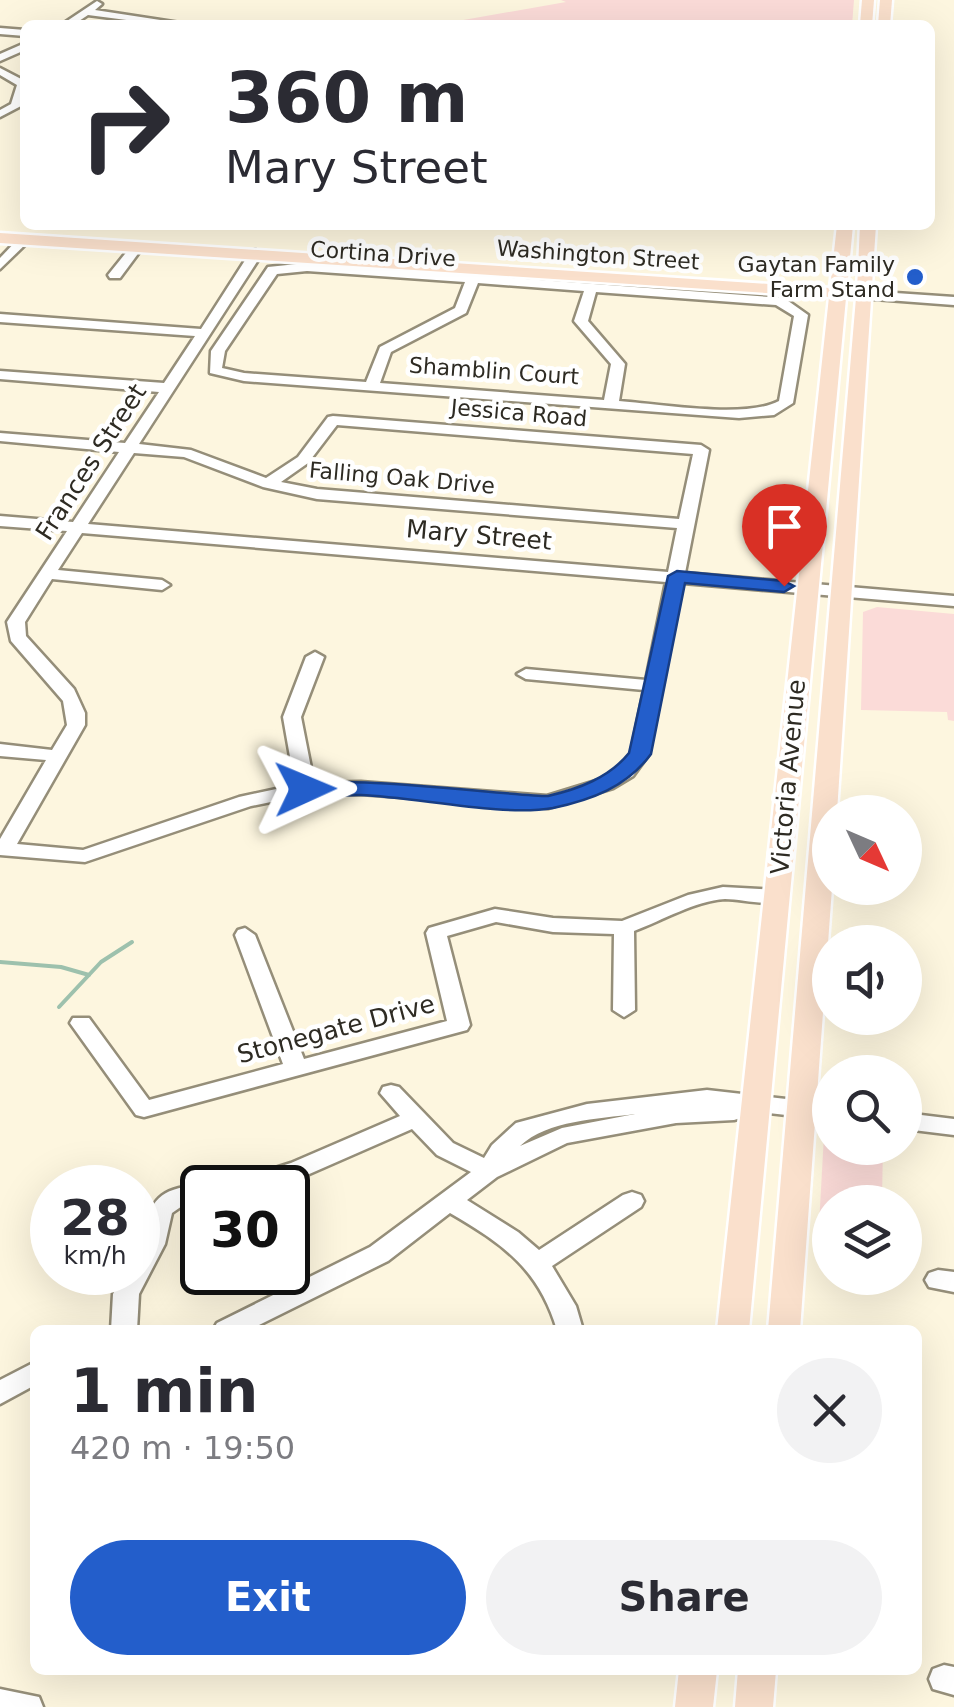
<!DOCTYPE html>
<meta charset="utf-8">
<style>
body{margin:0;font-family:"DejaVu Sans",sans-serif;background:#f2f2f3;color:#2b2b33;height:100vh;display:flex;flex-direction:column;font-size:38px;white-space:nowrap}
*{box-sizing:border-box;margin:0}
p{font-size:32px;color:#7c7c81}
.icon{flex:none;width:55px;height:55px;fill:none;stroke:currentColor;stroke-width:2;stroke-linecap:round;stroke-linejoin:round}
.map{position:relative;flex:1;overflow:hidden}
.side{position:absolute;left:30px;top:1325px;width:892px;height:350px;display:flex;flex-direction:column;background:#fff;border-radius:15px;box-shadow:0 10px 40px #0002}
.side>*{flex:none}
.guide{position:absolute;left:20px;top:20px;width:915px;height:210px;border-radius:15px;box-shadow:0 10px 40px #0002;background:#fff;color:#2b2b33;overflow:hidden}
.needle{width:65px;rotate:134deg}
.tools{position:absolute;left:812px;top:795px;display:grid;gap:20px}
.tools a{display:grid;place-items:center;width:110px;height:110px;border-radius:50%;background:#fff;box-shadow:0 10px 40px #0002;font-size:50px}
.speed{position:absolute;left:30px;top:1165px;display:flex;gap:20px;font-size:50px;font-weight:700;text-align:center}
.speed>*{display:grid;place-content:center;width:130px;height:130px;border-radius:50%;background:#fff;box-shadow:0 10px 40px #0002;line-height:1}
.speed small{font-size:25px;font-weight:400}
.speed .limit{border:5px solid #111;border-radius:15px;background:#fff;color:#111}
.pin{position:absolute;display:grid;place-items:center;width:85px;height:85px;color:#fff;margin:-102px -42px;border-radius:50% 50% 50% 0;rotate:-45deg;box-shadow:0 0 10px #0007}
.pin .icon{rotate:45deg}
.me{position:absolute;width:110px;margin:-55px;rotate:89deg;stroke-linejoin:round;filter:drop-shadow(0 0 8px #0008)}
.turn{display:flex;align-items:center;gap:35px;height:210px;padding:0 40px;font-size:45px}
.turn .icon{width:130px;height:130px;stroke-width:2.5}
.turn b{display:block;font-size:70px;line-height:85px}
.round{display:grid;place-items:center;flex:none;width:105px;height:105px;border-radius:52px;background:#f2f2f3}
.headline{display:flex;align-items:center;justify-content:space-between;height:170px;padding:0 40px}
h1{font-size:60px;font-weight:600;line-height:75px}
.primary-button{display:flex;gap:20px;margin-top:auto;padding:20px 40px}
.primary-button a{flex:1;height:115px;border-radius:60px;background:#235ecb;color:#fff;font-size:40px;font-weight:600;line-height:115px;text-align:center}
.primary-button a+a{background:#f2f2f3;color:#2b2b33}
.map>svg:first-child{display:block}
</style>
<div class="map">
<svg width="954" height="1707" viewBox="0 0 954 1707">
<rect width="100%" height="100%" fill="#fdf6df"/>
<g fill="#fbdbd8">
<path d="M561,0H854L852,25H435L566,2Z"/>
<path d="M877,607L954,614V721L948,720L947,712L861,710L863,612Z"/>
<path d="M830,1133V1148H883L882,1197L855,1194L846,1202H830V1226L819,1225L824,1135Z"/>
</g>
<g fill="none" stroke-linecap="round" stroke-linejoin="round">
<g stroke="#9dc1ad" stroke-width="4">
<path d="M0,962L61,967L89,975"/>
<path d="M59,1007L101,962L132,942"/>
</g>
<g stroke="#958e79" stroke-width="5">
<g id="minor">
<path d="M97,1L102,4L95,10L193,25H165L88,15L73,25H61Z"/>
<path d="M0,28L25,30V36L0,34Z"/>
<path d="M25,43V50L0,61V54Z"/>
<path d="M0,68L25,81L21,106L0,117V110L11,104L17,85L0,75Z"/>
<path d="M20,237L30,240L0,269V258Z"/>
<path d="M133,244L143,247L120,278H110L108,275Z"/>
<path d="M256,250L262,254L139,444L191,450L266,478L298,457L328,417L333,416L701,445L709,450L685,573L954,596V606L683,583L649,754L633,776L613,788L548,808L361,794L305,795L251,806L85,862L0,855V839L46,760L0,756V744L52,750L67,725L63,701L11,641L7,622L67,531L0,526V516L73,522L119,452L0,441V433L125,443L159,392L0,379V371L164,383L195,336L0,322V314L201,329L251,251ZM337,425L693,454L679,519L317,489L281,482L308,463ZM134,453L184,457L263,487L317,499L677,528L668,572L88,524ZM82,533L666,582L646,680L526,669L517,674L526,679L644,690L631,753L619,768L599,780L547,796L361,782L314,783L301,717L324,657L315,652L306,657L283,717L295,785L239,797L83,850L17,844L85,725V713L74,689L26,636L25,622L52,579L162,590L170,585L162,580L58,570Z"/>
<path d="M307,263L784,298L808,315L793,403L774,415L739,418L244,381L210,373L211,351L268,267ZM307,271L465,282L455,308L380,347L366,382L244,373L222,368L225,351L277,274ZM478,283L584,291L574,321L611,364L604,400L380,383L391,352L466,313ZM596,292L776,305L794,316L779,401C745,419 660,404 619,401L625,364L588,321Z"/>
<path d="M866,291L954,297V305L861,298L859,295Z"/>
<path d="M723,887L777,890L787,896C773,909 744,899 725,899C695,901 663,920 634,931L635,1010L624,1017L613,1010L614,934L553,932L496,922L447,936L470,1025L467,1030L144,1117L136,1115L70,1023L73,1018H89L149,1100L283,1064L235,935L238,930L245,928L255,935L304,1059L447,1021L426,933L429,928L495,909L553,918L622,921L688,895Z"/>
<path d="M391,1085L399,1087L453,1143L484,1158L492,1145L516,1123L587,1104L707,1090L830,1104V1120L760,1112L734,1120L676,1123L567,1143L497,1177L467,1200L518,1232L539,1250L623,1195L632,1192L641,1195L644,1201L641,1207L552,1266L576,1306L583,1330H557C539,1269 503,1244 450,1213L388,1261L249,1330H213L217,1323L370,1247L471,1172L437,1155L412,1129L307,1175L268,1188H227L230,1182L291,1163L400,1116L380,1093L383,1087ZM635,1114L562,1128L520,1146C548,1120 598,1119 635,1114Z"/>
<path d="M905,1113L954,1119V1135L905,1129Z"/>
<path d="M202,1184L211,1188H202V1202L185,1204L172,1213L165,1244L139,1294L137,1330H111L113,1294L125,1272H138C138,1257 140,1246 144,1231C152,1194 165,1189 202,1184Z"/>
<path d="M938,1270L954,1272V1292L929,1287L925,1280L929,1273Z"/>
<path d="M35,1362V1385L0,1404V1380Z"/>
<path d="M944,1665L954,1667V1695L933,1689L929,1679L933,1669Z"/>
<path d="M0,1689L39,1697L43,1707H0Z"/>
</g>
</g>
<g stroke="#fff" stroke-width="5">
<g id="major">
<path d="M862,0H874L872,25H860Z"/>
<path d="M880,0H892L890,25H878Z"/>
<path d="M837,225H853L847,289L857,290L860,225H876L837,812H830L832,888L800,1330H768L856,298H846L749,1330H717L829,297L0,243V233L830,288Z"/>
<path d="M679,1670H717L713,1707H675Z"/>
<path d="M738,1670H776L773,1707H735Z"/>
</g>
</g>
<use href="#minor" fill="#fff" fill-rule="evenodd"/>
<use href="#major" fill="#fae0cc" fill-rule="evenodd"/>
</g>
<path fill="#235ecb" stroke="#173d84" stroke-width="2.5" d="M677,571L784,581L794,586L784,592L685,583L651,754C627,787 591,800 553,808C502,817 416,797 361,795C341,794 308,803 294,789C314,770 507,796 548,796C578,789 609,778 629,753L668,576Z"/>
<circle fill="#235ecb" stroke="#fff" stroke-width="4" cx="915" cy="277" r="10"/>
<g text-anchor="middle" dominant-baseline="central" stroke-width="9" stroke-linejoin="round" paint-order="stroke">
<g font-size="22" fill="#2e2b23" stroke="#fff">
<text transform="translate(383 254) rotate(4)">Cortina Drive</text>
<text transform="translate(598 255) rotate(4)">Washington Street</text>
<text transform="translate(494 371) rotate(4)">Shamblin Court</text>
<text transform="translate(519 413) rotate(5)">Jessica Road</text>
<text transform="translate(402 478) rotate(5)">Falling Oak Drive</text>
</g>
<g font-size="22" fill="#2e2b23" stroke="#fff" text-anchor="end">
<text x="895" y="264">Gaytan Family<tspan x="895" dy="25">Farm Stand</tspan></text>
</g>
<g font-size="25" fill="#2e2b23" stroke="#fff">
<text transform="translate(91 462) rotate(-57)">Frances Street</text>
<text transform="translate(479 535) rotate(5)">Mary Street</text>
<text transform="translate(788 777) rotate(-85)">Victoria Avenue</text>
<text transform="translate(336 1029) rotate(-15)">Stonegate Drive</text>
</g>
</g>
</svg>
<div class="tools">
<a><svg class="needle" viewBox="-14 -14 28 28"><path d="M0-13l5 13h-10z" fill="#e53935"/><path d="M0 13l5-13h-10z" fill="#7c7c81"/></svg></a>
<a><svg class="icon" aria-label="sound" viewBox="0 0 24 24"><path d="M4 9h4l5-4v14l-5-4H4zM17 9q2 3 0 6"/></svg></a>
<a><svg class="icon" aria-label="search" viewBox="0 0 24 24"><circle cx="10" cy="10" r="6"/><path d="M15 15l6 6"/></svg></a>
<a><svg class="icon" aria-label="layers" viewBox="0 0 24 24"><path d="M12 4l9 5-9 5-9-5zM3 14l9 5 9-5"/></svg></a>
</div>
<div class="speed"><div>28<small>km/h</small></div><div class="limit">30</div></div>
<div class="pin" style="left:784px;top:586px;background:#d93025"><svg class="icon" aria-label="arrive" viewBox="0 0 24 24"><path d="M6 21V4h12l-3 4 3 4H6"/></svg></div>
<svg class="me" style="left:305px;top:789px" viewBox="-20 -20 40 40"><path d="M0-17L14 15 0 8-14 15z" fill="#235ecb" stroke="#fff" stroke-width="4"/></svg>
<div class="guide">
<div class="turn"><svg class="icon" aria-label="right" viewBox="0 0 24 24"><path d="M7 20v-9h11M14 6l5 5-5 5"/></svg><div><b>360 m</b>Mary Street</div></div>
</div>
<section class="side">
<div class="headline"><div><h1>1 min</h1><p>420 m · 19:50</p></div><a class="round"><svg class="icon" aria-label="close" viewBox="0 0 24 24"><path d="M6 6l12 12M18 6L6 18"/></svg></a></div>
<div class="primary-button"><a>Exit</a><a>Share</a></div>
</section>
</div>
